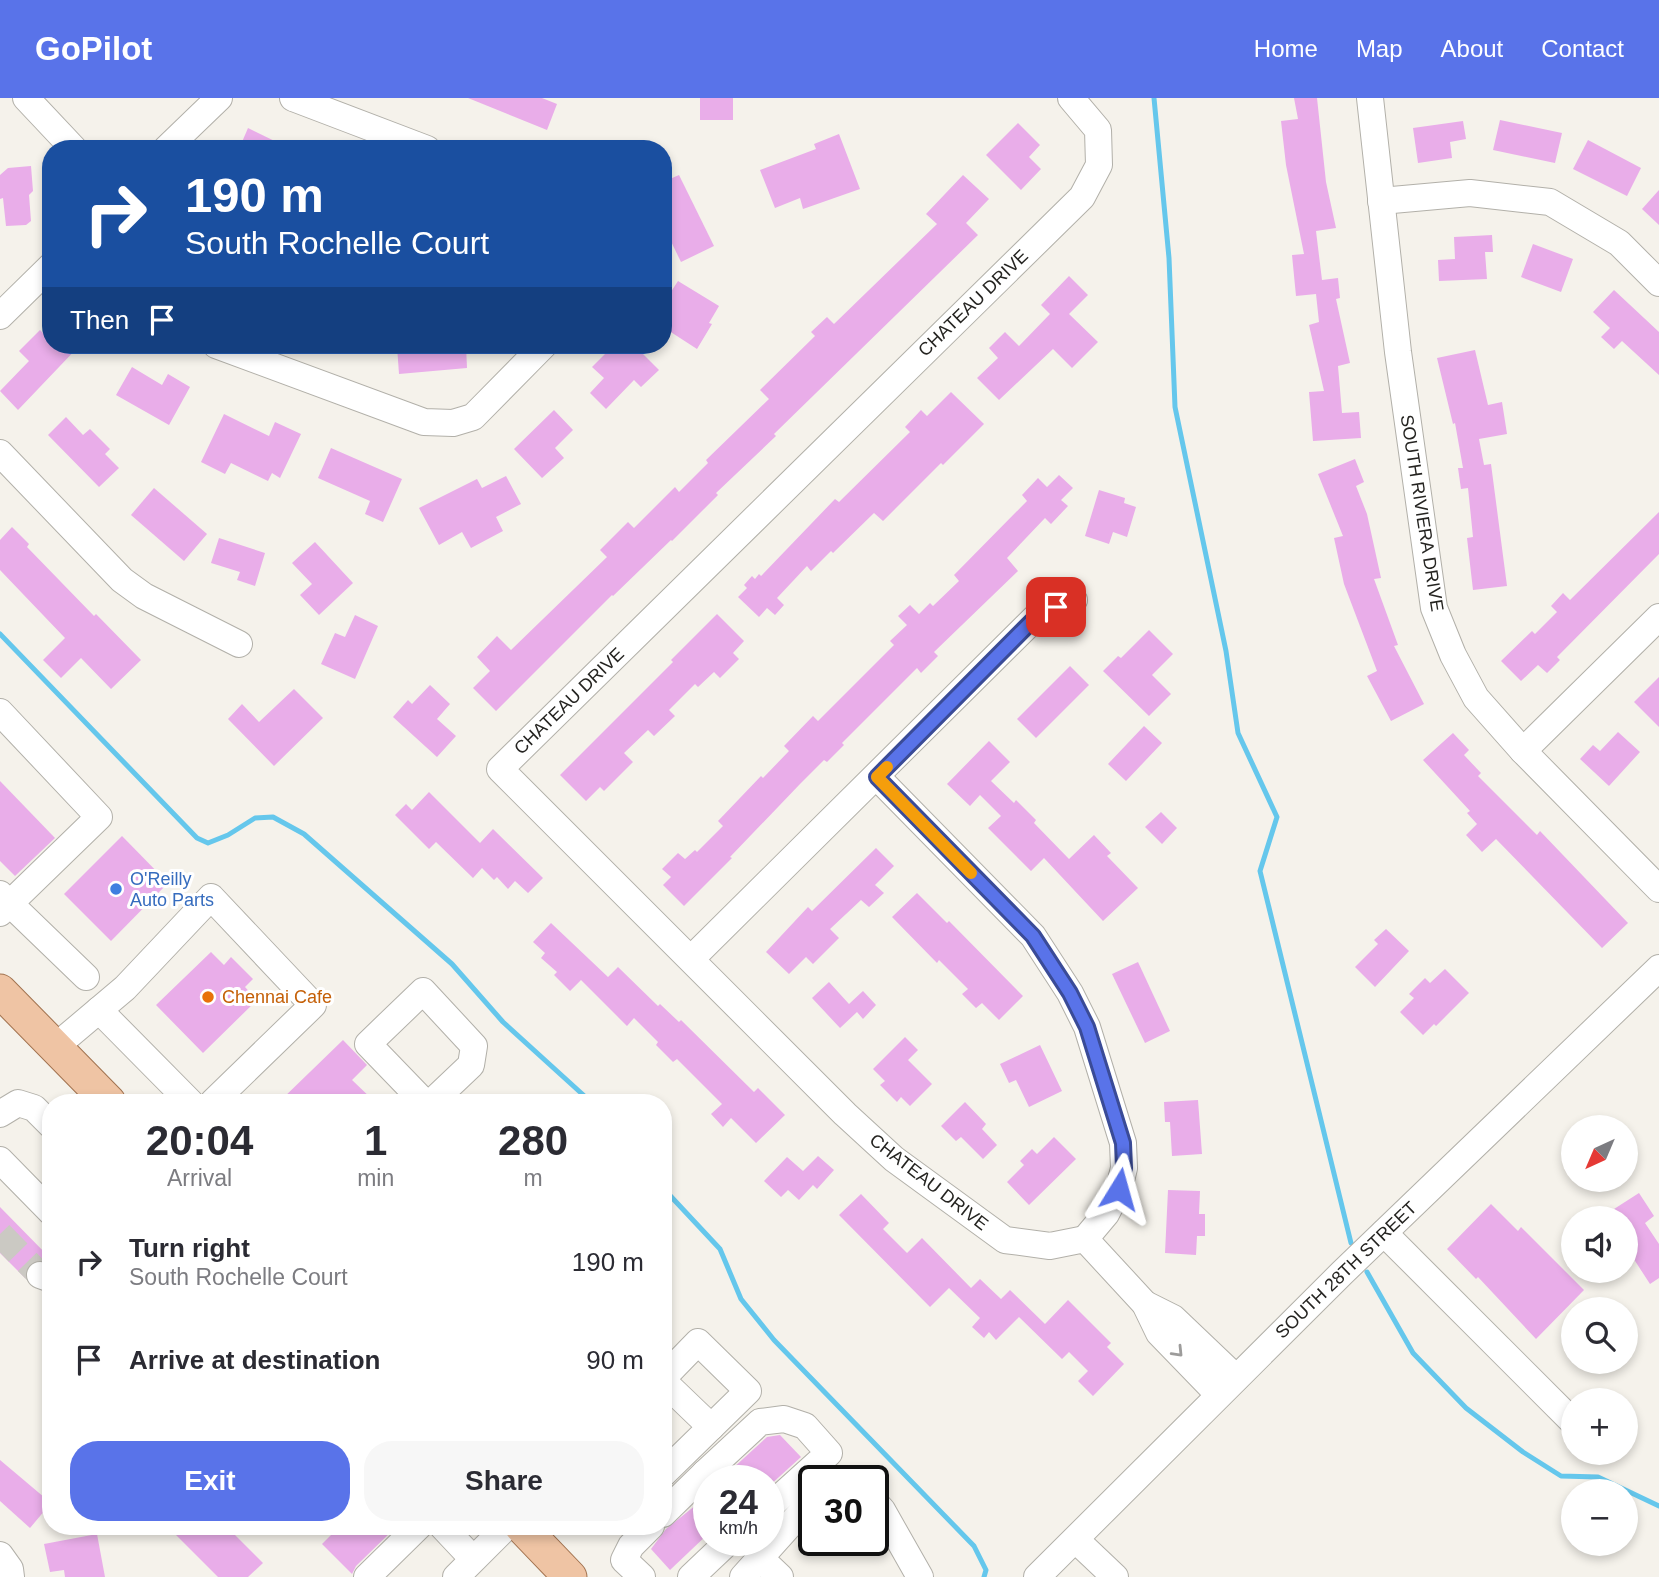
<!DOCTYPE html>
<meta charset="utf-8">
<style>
body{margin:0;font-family:Helvetica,sans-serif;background:#f7f7f7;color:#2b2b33;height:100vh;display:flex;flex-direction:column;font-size:26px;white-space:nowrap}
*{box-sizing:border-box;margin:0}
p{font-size:23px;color:#7c7c81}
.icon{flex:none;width:38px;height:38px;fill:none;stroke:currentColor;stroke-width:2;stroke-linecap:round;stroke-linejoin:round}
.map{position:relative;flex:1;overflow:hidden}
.side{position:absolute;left:42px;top:996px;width:630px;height:441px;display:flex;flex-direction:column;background:#fff;border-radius:28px;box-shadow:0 4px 10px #0003}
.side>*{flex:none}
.banner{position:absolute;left:42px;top:42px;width:630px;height:214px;border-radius:28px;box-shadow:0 4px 10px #0003;background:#1a4fa0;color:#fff;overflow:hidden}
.needle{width:46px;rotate:224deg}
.fabs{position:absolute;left:1561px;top:1017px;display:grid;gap:14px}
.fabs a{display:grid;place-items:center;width:77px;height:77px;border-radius:50%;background:#fff;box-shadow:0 4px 10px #0003;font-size:35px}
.speed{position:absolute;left:693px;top:1367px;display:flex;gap:14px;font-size:35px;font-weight:700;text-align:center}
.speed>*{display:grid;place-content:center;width:91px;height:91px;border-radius:50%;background:#fff;box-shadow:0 4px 10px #0003;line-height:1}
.speed small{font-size:18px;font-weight:400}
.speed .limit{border:4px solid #111;border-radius:10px;background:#fff;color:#111}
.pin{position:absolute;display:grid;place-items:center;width:60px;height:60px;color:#fff;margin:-30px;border-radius:14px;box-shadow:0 4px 10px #0006}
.me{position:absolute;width:77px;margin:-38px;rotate:8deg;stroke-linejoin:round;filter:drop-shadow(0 0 5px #0008)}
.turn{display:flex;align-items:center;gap:24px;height:147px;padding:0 28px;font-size:32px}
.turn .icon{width:91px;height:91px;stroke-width:2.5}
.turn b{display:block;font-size:49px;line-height:60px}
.then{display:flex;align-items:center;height:66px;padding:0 28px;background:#0003;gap:14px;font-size:26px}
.eta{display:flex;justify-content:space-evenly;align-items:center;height:119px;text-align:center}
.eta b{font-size:42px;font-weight:800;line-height:49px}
.button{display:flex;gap:14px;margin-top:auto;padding:14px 28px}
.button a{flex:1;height:80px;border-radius:28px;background:#5973e9;color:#fff;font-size:28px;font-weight:800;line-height:80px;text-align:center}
.button a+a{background:#f7f7f7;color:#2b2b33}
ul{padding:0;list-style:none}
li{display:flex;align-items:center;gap:21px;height:98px;padding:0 28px}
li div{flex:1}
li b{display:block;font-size:26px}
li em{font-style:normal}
header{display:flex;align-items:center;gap:42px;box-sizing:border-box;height:98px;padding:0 35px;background:#5973e9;color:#fff}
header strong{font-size:33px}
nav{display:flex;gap:38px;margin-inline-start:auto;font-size:24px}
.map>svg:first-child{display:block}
</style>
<header>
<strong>GoPilot</strong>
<nav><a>Home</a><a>Map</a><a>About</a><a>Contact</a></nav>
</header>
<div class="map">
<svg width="1659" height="1479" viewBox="0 0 1659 1479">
<rect width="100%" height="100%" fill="#f5f2eb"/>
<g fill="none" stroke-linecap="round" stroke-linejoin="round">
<g stroke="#65c7ec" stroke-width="5">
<path d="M1154,0L1169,160L1175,309L1226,553L1238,635L1277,719L1260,773L1351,1145"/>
<path d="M0,536L197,740L208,745L228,737L255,720L273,719L304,736L452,866L503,924L591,1004"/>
<path d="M663,1090L720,1151L741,1201L774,1242L974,1448L986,1472L984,1479"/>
<path d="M1367,1174L1413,1255L1466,1310L1523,1354L1561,1378L1598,1379L1659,1408"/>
</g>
</g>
<g fill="#e9ade9">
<path d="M468,0H542L557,6L547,32Z"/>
<rect x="700" y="0" width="33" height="22"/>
<path d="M1294,0H1317L1326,84L1336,130L1316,133L1322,182L1338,180L1340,200L1336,201L1350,265L1338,268L1342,315L1359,314L1361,340L1313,343L1309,294L1324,293L1309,227L1319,224L1316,196L1296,198L1292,157L1304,156L1286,67L1281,23L1298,21Z"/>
<path d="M1500,22L1562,35L1555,65L1493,52Z"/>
<path d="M1463,23L1466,41L1450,44L1452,60L1418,65L1413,30Z"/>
<path d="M1018,25L1040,47L1029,59L1041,71L1021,92L986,57Z"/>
<path d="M248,30L291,51H239Z"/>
<path d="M839,36L860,91L803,111L800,100L775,110L760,72L816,51L814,46Z"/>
<path d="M1588,42L1641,70L1627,98L1573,71Z"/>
<path d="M31,68L33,93L29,97L31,123L26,127L6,128L3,100L0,101V77L8,70Z"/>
<path d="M679,77L714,148L681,164L663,127V84Z"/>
<path d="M963,77L989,101L966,125L978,137L774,336L776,338L716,395L718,397L672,443L671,442L613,498L612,497L496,613L473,590L490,573L477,559L497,538L511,552L607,459L600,452L628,424L634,430L675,389L679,394L708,365L706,362L769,301L760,292L815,238L811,234L827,219L834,226L937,126L926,116Z"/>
<path d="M1659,92V127L1642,111Z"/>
<path d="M1492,137L1493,154H1485L1487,181L1439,183L1438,162L1455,161L1454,139Z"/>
<path d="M1533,146L1573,161L1561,194L1521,179Z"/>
<path d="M1069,178L1088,197L1069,216L1098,244L1072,270L1053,251L999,302L977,280L998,260L989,250L1005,234L1019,248L1050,216L1041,207Z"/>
<path d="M678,183L719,208L709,225L712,226L697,251L663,229V206Z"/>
<path d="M1614,192L1659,234V277L1622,243L1614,251L1601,239L1610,230L1593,214Z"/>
<path d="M40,232L51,243V247H80L18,312L0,293L29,263L19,253Z"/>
<path d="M412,247H466L467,270L399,276L397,248Z"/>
<path d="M614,247H634L659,272L641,289L634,282L606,311L590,295L604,280L592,269Z"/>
<path d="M1475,252L1488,307L1502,304L1507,336L1479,341L1484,367L1491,366L1507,488L1473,492L1467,440L1473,439L1468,390L1461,391L1458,370H1463L1455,325L1453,326L1437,260Z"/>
<path d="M132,269L162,287L168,276L190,289L169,327L116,297Z"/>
<path d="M951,294L984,326L943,367L941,365L883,423L874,415L833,455L831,453L811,473L807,468L777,500L784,507L775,517L767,510L759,519L738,499L747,490L744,487L752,478L755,481L759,476L761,478L835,401L839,404L910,334L905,329L921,312L927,318Z"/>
<path d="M554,312L573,332L555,350L564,360L542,380L514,351Z"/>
<path d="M224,316L269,338L275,324L301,336L280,380L272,375L268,383L231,365L225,376L201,364Z"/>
<path d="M66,319L83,337L90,331L110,351L105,356L119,370L99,389L48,337Z"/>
<path d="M331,350L402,381L383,424L365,416L370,403L318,380Z"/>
<path d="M1355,361L1364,384L1356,388L1367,416L1381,480L1374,481L1398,547L1394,548L1424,606L1391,623L1367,578L1377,573L1344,486L1334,440L1343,438L1318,376Z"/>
<path d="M1059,377L1073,390L1061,402L1068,408L1051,426L1045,420L1007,460L1018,473L934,554L938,558L921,575L917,570L842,645L844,647L827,664L824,662L800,686L730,759L732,760L684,808L663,787L671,779L662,771L678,755L685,761L695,752L697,754L723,728L718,723L761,678L763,680L789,653L784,648L813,618L818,623L894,547L890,543L907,527L898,518L910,507L919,516L930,505L933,508L959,483L954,477L1027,403L1022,397L1038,380L1047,389Z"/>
<path d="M506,378L521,406L496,419L503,433L471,450L462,434L439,447L419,410L477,381L482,390Z"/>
<path d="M154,390L207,436L184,463L131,417Z"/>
<path d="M1099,392L1125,400L1124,405L1136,409L1127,439L1113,434L1109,446L1085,438Z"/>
<path d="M1659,414V456L1557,559L1560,562L1547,575L1538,567L1521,583L1501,563L1532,533L1535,536L1557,514L1551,508L1563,495L1570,502Z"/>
<path d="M12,429L29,446L27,449L94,518L96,516L141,562L111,591L81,560L61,580L43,562L65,540L0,472V442Z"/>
<path d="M219,440L265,455L255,488L237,482L240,474L211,465Z"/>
<path d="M315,444L353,485L319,517L300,497L312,486L292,465Z"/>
<path d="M717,516L744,543L733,555L739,561L720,580L714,574L698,589L695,586L669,612L675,618L654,638L648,632L624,655L633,664L604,693L600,689L586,703L560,677L673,564L671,562Z"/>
<path d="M355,517L378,528L355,581L321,566L335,535L345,539Z"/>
<path d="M1149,532L1173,556L1152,577L1171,596L1149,618L1103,573L1118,558L1121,560Z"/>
<path d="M1070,568L1089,587L1036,640L1017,621Z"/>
<path d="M1659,579V629L1634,604Z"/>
<path d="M430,587L450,606L437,621L456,638L437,659L393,619L408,602L412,606Z"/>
<path d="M294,591L323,620L274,668L228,621L242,606L259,624Z"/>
<path d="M1144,628L1162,645L1126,683L1108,666Z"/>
<path d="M1618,634L1640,654L1609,688L1580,661L1593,647L1600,653Z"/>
<path d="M1453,635L1469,652L1464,657L1481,675L1478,678L1537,737L1540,733L1628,825L1602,850L1496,741L1482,754L1466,737L1477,726L1467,715L1470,713L1423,662Z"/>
<path d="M989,643L1010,664L991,683L1014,705L1016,702L1036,722L1034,725L1069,761L1094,737L1111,755L1107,758L1138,790L1103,823L1044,760L1031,773L988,730L1001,718L980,697L970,708L947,686Z"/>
<path d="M0,683L55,740L15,778L0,763Z"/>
<path d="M429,694L480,745L493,731L543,780L528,795L515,783L508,791L497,779L494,782L482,770L473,780L436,744L429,751L395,717L406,706L412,712Z"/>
<path d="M1161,714L1177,730L1162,746L1145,729Z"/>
<path d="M122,738L168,785L111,843L64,796Z"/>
<path d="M876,750L894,768L875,787L884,795L869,809L861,802L830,831L839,840L813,866L806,859L789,876L766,854L808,809L812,813Z"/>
<path d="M917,795L947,825L949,823L1023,898L999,922L982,905L976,910L962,896L968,891L939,862L937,865L892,819Z"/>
<path d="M551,825L608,879L618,869L658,908L660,906L679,924L681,922L754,994L758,990L785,1017L756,1045L731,1020L723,1029L711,1016L722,1006L677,961L673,964L656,947L658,944L634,920L627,928L581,882L570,893L554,877L557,874L541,860L545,855L533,844Z"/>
<path d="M1386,831L1409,853L1375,889L1355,869L1378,846L1374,842Z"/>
<path d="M211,854L224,867L231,859L253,881L245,889L257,902L203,955L156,907Z"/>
<path d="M1138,864L1170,933L1145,945L1112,876Z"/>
<path d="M1445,871L1469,895L1436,928L1434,926L1423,937L1400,914L1414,900L1409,896L1425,880L1430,885Z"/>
<path d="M829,884L849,906L863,893L876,907L863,921L857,914L840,930L812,900Z"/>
<path d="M905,939L918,952L908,962L932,986L910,1008L901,999L897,1004L880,987L885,983L873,971Z"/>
<path d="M343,942L367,967L352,982L375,1004H279Z"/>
<path d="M1040,947L1062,993L1029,1009L1016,982L1009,985L1000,966Z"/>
<path d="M1198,1002L1202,1056L1172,1058L1170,1024H1165L1164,1004Z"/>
<path d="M965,1004L986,1026L982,1031L997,1047L983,1061L961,1039L956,1043L941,1028Z"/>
<path d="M1054,1039L1076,1061L1029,1107L1007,1084L1024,1067L1020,1063L1032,1051L1037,1056Z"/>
<path d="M818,1058L834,1072L817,1091L813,1087L799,1102L788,1092L781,1099L764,1083L787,1059L803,1073Z"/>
<path d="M1168,1092L1200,1093L1199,1116H1205V1138H1197L1196,1157L1165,1155Z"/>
<path d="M1639,1095L1654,1118L1645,1125L1659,1146V1180L1650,1186L1626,1149V1120H1600Z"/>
<path d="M861,1096L889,1125L883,1131L907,1155L922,1140L971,1190L980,1181L1001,1201L1010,1192L1045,1226L1068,1202L1111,1245L1107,1249L1124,1266L1093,1298L1078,1283L1088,1273L1069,1254L1062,1261L1019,1219L996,1242L989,1234L984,1240L972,1229L980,1220L949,1190L930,1209L839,1117Z"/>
<path d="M1491,1106L1518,1133L1521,1129L1584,1192L1536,1241L1478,1179L1476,1181L1447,1151Z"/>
<path d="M0,1109L51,1161V1164L38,1161L30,1165L26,1171L25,1180L0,1155Z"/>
<path d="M780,1337L801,1359L768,1389V1382H743L732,1371L767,1339Z"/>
<path d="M0,1362L51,1405L30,1430L0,1403Z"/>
<path d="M701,1403L709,1411V1435L670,1472L651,1451L666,1431Z"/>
<path d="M167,1428H226L263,1465L248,1479H218Z"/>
<path d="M340,1428H397L356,1468L352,1476L322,1446Z"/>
<path d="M97,1436L105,1479H65L64,1472L50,1474L44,1446Z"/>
</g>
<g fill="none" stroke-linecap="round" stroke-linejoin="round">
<path stroke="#cbc9c3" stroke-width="26" stroke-dasharray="26 13" stroke-linecap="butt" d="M0,1136L40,1177"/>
<g stroke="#b2b0a9" stroke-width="28">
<g id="minor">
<path d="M26,0L74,51"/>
<path d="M293,0L427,51"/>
<path d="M1071,0L1098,32L1099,67L1082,99L500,671L845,1016L894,1061L1005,1142L1050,1148L1085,1141L1145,1206L1159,1235L1219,1297"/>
<path d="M1370,0L1398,254L1434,510L1453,557L1476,600L1523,653L1659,791"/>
<path d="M166,51L219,0"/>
<path d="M1381,103L1470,95L1550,104L1619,145L1659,185"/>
<path d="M0,218L51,168"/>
<path d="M216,247L424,324L453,325L473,319L544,247"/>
<path d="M0,355L122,482L144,498L239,546"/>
<path d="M0,614L99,719L0,815"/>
<path d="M1523,653L1659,519"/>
<path d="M877,679L1033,838L1070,895L1087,929L1123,1045L1124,1070L1119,1091L1106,1116L1085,1141"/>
<path d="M0,796L86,879"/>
<path d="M692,860L1039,516L1074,502"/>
<path d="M99,912L190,1004"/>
<path d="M55,949L125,890L211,799L313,907L213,1004"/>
<path d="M424,1004L368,946L423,893L474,948L471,967L432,1004"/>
<path d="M0,1016L18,1005L34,1010L51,1027"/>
<path d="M0,1062L51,1114"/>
<path d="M1384,1135L1571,1322"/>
<path d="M40,1177L51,1181"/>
<path d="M1145,1206L1173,1220L1236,1280"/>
<path d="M663,1280L698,1244L748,1293L663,1376"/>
<path d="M663,1283L711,1329"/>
<path d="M705,1375L760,1324L784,1321L805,1328L829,1355L768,1410"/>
<path d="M873,1402L882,1412L920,1479"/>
<path d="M663,1416L705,1375L713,1382"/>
<path d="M442,1428L473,1461"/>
<path d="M1076,1442L1115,1479"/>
<path d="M0,1457L10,1471L11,1479"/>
<path d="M760,1460L780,1479"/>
<path d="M367,1479L419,1428"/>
<path d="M456,1479L507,1428"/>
<path d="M642,1479L624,1462L631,1448L651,1428"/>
<path d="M691,1479L730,1442"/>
<path d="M743,1479L814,1400"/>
<path d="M1037,1479L1342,1175L1659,870"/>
</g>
</g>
<g stroke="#a1724f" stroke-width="35">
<g id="major">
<path d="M0,893L109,1004"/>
<path d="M521,1428L570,1479"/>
</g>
</g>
<use href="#minor" stroke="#fff" stroke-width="26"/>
<use href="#major" stroke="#efc4a4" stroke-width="33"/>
</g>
<defs><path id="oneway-chevron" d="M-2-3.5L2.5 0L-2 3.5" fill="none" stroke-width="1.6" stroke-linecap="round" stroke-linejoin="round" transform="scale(1.75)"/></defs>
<use stroke="#9d9c9b" href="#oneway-chevron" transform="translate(1178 1254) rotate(46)"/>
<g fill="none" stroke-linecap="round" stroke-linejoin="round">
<g stroke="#3a4b97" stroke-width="18">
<path id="route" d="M1056,509L1039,516L877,679L1033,838L1070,895L1087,929L1123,1045L1124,1070L1119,1091"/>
</g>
<use href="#route" stroke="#5973e9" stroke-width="12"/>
<path stroke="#f59e0b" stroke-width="12" d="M887,669L877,679L971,775"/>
</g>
<circle fill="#3f7fe0" stroke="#fff" stroke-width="2.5" cx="116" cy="791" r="7"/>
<circle fill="#e8710a" stroke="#fff" stroke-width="2.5" cx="208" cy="899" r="7"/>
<g text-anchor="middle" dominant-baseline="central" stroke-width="6" stroke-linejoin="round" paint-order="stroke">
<g font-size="18" fill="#252421" stroke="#fff">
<text transform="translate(973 205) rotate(-44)">CHATEAU DRIVE</text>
<text transform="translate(1422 415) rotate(81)">SOUTH RIVIERA DRIVE</text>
<text transform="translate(569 603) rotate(-44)">CHATEAU DRIVE</text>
<text transform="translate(929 1084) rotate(38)">CHATEAU DRIVE</text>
<text transform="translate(1346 1172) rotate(-44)">SOUTH 28TH STREET</text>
</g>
<g font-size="18" fill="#366cbe" stroke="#fff" text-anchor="start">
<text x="130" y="781">O'Reilly<tspan x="130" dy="21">Auto Parts</tspan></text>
</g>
<g font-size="18" fill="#c56008" stroke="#fff" text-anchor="start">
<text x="222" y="899">Chennai Cafe</text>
</g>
</g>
</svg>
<div class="fabs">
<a><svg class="needle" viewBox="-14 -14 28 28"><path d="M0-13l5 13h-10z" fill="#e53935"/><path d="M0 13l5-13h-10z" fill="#7c7c81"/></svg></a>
<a><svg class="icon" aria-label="sound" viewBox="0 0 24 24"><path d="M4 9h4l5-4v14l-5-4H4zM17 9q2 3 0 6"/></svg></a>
<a><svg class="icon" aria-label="search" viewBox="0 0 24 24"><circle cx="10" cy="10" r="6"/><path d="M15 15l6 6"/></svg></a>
<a>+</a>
<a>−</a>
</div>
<div class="speed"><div>24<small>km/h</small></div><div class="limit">30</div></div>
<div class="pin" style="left:1056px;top:509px;background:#d93025"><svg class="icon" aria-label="arrive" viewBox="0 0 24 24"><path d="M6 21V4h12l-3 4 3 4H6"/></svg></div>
<svg class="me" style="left:1119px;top:1091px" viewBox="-20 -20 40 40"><path d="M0-17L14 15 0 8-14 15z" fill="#5973e9" stroke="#fff" stroke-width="4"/></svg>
<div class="banner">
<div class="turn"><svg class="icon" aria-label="right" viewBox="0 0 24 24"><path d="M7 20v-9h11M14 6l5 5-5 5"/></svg><div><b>190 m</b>South Rochelle Court</div></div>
<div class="then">Then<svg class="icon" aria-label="arrive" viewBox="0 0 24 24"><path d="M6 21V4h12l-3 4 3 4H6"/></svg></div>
</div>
<section class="side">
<div class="eta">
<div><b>20:04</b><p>Arrival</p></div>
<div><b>1</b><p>min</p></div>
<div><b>280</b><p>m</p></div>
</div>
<ul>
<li><svg class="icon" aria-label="right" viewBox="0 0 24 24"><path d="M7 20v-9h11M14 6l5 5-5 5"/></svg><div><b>Turn right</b><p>South Rochelle Court</p></div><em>190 m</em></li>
<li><svg class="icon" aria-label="arrive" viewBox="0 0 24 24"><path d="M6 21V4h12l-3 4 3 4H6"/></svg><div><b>Arrive at destination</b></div><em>90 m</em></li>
</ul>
<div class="button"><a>Exit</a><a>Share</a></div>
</section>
</div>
